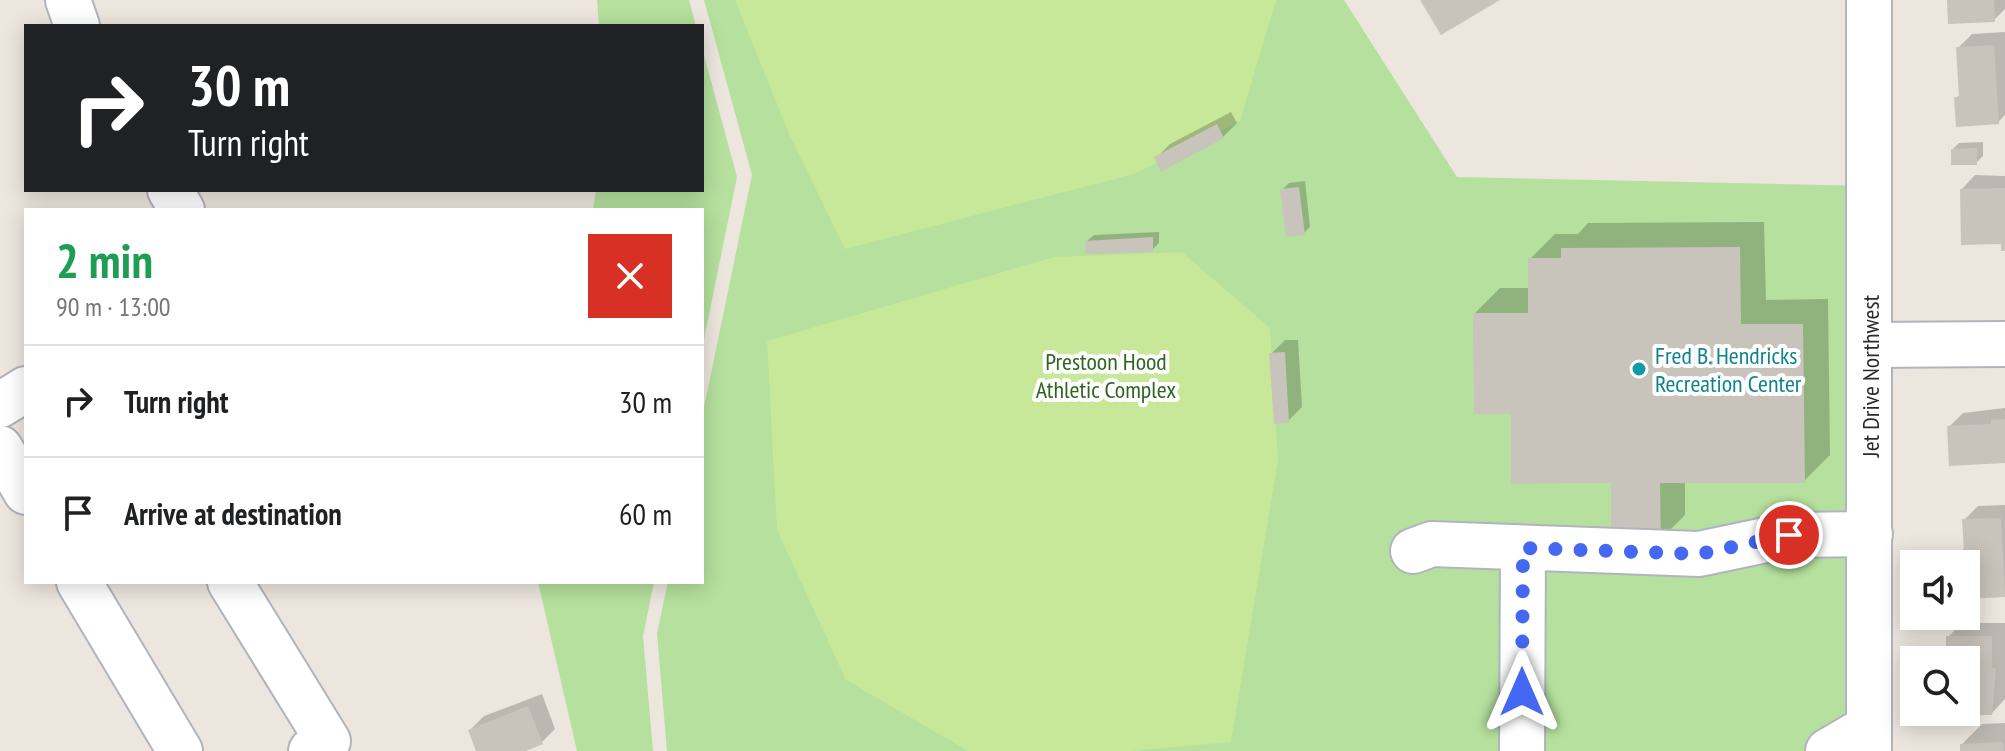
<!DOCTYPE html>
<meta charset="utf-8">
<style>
body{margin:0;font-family:"PT Sans Narrow",sans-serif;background:#f2f2f2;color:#202124;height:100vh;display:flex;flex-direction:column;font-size:30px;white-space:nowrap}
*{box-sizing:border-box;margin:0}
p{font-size:26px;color:#757577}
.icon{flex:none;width:44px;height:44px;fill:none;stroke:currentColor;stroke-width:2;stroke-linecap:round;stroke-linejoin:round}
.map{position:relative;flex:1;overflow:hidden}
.drawer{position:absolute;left:24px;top:208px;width:680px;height:376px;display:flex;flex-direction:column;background:#fff;border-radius:0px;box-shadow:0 4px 20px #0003}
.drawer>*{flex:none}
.hud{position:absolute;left:24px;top:24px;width:680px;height:168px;border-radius:0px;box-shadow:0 4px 20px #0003;background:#202124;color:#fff;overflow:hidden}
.tools{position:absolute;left:1900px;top:550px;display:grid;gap:16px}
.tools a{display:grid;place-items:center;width:80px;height:80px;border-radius:0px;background:#fff;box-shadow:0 4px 20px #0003;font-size:40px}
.pin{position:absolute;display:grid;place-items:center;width:68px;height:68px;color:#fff;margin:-34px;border:4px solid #fff;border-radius:50%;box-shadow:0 2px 8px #0007}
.me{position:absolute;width:88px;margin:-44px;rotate:0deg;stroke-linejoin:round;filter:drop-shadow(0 0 6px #0008)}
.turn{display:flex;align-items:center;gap:28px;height:168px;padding:0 32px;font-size:36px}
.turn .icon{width:104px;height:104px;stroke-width:2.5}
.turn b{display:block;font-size:56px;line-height:68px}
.round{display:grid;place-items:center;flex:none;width:84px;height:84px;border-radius:0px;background:#f2f2f2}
.overview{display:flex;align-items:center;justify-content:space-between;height:136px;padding:0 32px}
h1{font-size:48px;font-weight:700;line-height:60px;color:#1e9e55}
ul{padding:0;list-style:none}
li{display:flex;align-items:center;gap:24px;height:112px;padding:0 32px;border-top:2px solid #e0e0e0}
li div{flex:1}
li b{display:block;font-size:30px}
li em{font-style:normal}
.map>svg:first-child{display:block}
</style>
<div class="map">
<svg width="2005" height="751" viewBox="0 0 2005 751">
<rect width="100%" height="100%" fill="#ece6de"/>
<g fill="#b5e09d">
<path d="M597,0H689L696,26H599Z"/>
<path d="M704,0H1344L1457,177L1869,186V751H667L657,633L668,582H702V417L752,175Z"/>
<path d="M702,48L737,177L702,349V210H593L596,190H702Z"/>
<path d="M538,582H654L643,636L653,751H577Z"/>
</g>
<g fill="#c7e799">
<path d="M735,0H1276L1240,121L1134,174L845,249L790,136Z"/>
<path d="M1182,252L1270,328L1278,461L1231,742L1132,751H968L846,680L777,530L767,341L1054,257Z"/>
</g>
<g fill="#0003">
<path d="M1949,0H2005V9L1994,20Z"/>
<path d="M2005,32V115L1998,122L1956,98L1961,94L1958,48L1972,34Z"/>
<path d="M1231,112L1237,123L1223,137L1156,158L1170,144Z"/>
<path d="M1983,142V156L1976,163L1953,149L1959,143Z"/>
<path d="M1975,175L2005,176V249L2003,242L1962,189Z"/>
<path d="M1305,181L1310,227L1304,233L1282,190L1289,183Z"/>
<path d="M1764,222L1766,300L1828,299L1830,455L1804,481H1685V515L1660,540L1613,481L1513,412L1475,313L1500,288H1530V259L1555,234H1578L1588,223Z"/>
<path d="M1159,232V243L1152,250L1087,241L1094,235Z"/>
<path d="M1285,340H1298L1302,407L1288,421L1271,354Z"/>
<path d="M2005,408V461L1949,427L1963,413Z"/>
<path d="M2005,505V594L1966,597V564H1960L1959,553L1966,547L1964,520L1978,506Z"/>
<path d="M1962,623H2005V699L1992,713L1953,712H1966V660H1948V637Z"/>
<path d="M542,694L555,729L541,743L520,751H478L470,730L484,716Z"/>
<path d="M2005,723V751H1962V744L1982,724Z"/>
</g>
<g fill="#c8c4bc">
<path d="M1420,0H1500L1441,35Z"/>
<path d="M1947,0H1994L1995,22L1948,24Z"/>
<path d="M1994,45L1999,124L1956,127L1954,97H1959L1956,47Z"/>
<path d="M1217,124L1224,138L1161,172L1154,157Z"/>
<path d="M1977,148V165H1951V149Z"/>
<path d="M1299,187L1305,235L1286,237L1280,189Z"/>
<path d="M2005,188V251H2001V244L1961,245L1960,189Z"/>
<path d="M1153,237V252L1086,254L1085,241Z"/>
<path d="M1740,247L1741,324H1803L1805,483H1660L1661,542H1611V483L1511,484V414H1474L1473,313H1528V258H1561V248Z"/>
<path d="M1285,352L1289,423L1274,424L1269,353Z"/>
<path d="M2005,419V463L1949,466L1947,426L1991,424V420Z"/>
<path d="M2001,518L2005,597L1966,599V564H1958L1957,552H1964L1962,519Z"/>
<path d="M1946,636H1992V668L1996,669L1992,715H1951V712H1966V660H1946Z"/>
<path d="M528,706L543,744L526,751H476L468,730Z"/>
<path d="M2003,742L2004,751H1960V744Z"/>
</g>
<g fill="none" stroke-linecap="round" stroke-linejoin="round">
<g stroke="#b1b4be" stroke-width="48">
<g id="minor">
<path d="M68,0L77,26"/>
<path d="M170,190L182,210"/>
<path d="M1869,345L2005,344"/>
<path d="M0,405L26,389"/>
<path d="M0,448L26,492"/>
<path d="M1413,551L1432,544L1699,554L1789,535L1870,534"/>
<path d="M79,582L180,751"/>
<path d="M230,582L328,741L311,751"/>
<path d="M1522,751L1523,548"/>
<path d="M1828,751L1869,727"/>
<path d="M1869,751V0"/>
</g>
</g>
<use href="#minor" stroke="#fff" stroke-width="44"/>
</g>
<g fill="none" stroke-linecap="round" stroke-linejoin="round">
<path stroke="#4568f2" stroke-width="14" stroke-dasharray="0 25.2" d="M1522,692L1523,548L1699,554L1789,535"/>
</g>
<circle fill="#0f9aa8" stroke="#fff" stroke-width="3" cx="1639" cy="369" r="8"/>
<g text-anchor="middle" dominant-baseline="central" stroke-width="8" stroke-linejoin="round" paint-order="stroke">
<g font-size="24" fill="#0d838f" stroke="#fff" text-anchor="start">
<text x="1655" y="355">Fred B. Hendricks<tspan x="1655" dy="28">Recreation Center</tspan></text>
</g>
<g font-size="24" fill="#2e651e" stroke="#fff">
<text x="1106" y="361">Prestoon Hood<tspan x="1106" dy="28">Athletic Complex</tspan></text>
</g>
<g font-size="24" fill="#2b2b2b" stroke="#fff">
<text transform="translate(1870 376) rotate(-90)">Jet Drive Northwest</text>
</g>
</g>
</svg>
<div class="tools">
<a><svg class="icon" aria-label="sound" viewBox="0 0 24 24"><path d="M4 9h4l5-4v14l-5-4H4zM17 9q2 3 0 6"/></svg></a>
<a><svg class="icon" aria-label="search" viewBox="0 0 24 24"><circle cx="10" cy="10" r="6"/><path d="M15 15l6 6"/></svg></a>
</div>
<div class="pin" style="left:1789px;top:535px;background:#d93025"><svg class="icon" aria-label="arrive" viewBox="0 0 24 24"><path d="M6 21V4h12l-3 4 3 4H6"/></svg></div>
<svg class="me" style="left:1522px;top:692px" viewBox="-20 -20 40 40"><path d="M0-17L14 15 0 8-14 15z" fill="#4568f2" stroke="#fff" stroke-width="4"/></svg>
<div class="hud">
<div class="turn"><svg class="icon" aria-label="right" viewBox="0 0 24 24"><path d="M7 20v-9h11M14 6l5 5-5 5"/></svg><div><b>30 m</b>Turn right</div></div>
</div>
<section class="drawer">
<div class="overview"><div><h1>2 min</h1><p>90 m · 13:00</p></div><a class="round" style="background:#d93025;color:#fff"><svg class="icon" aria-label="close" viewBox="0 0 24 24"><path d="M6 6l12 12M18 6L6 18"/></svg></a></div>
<ul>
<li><svg class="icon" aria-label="right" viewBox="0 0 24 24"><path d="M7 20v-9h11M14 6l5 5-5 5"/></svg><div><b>Turn right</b></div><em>30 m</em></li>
<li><svg class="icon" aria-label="arrive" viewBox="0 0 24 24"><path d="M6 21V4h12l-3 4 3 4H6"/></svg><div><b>Arrive at destination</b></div><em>60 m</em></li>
</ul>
</section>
</div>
